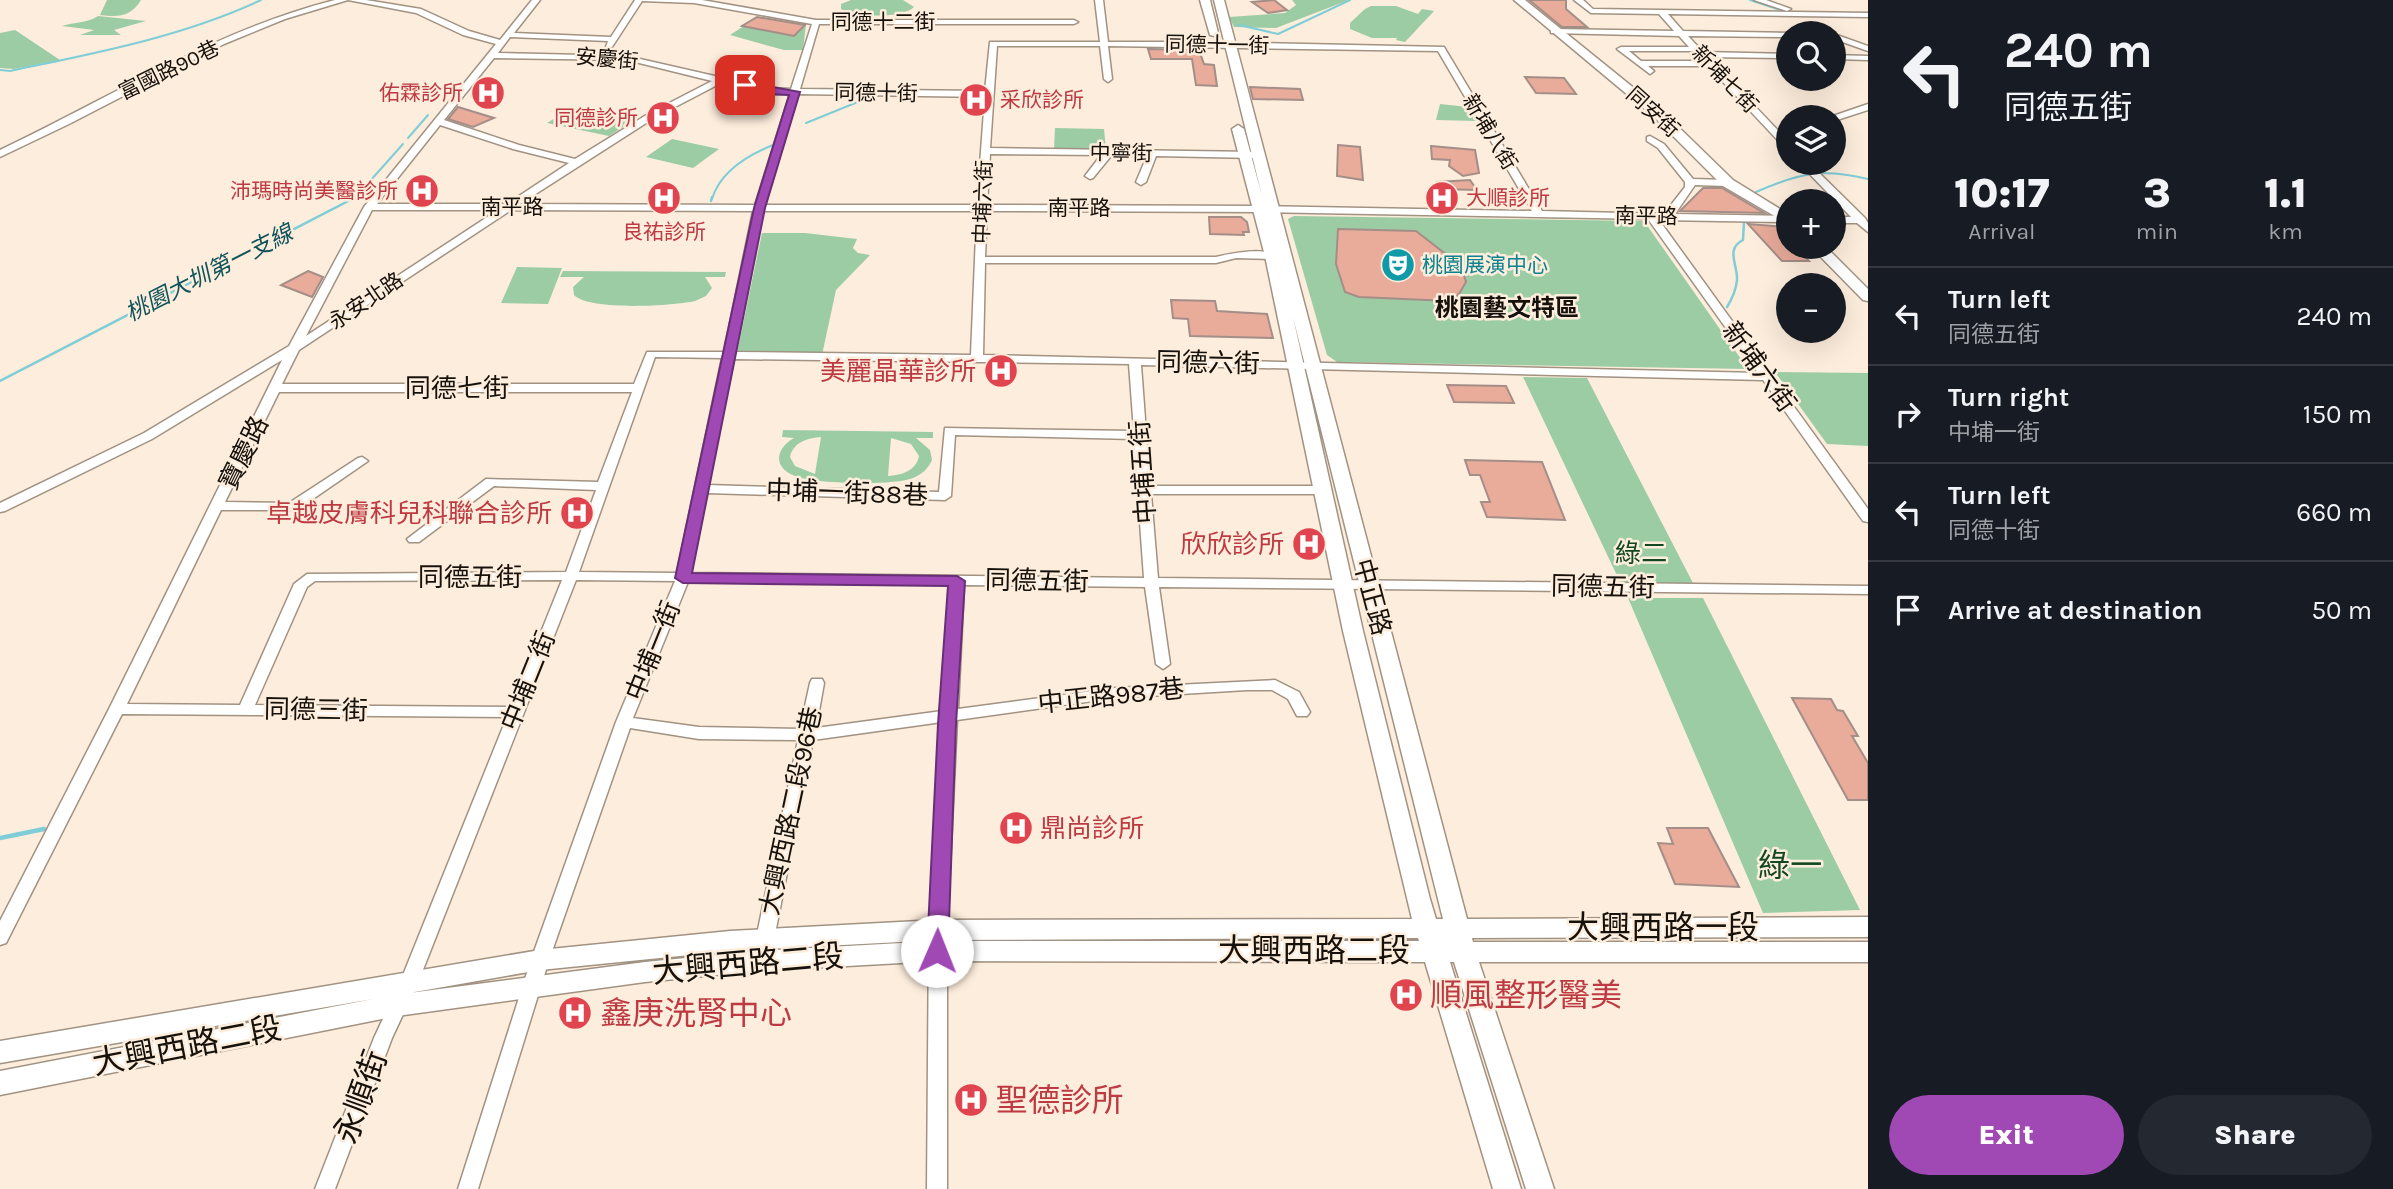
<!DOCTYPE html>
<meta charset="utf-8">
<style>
body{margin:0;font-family:Karla,"Noto Sans TC",sans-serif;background:#242831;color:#f1f3f6;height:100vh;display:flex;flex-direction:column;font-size:26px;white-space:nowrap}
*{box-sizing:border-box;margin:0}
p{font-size:23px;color:#9ea1a6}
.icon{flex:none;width:38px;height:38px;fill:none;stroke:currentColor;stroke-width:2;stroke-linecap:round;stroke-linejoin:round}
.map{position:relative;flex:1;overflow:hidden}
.sheet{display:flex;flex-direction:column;background:#171b24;width:525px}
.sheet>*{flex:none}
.guide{background:#171b24;color:#f1f3f6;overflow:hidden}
.fabs{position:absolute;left:1776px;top:21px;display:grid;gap:14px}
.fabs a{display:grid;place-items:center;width:70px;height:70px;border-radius:50%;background:#171b24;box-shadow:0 7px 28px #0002;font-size:35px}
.pin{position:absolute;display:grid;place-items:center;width:60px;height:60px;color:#fff;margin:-30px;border-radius:14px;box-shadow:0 4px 10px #0006}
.me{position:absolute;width:77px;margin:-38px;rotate:1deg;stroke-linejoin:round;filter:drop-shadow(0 0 5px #0008)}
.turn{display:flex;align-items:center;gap:24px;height:147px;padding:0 21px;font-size:32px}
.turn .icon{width:91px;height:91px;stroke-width:2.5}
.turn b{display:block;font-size:49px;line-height:60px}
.eta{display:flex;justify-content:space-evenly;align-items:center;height:119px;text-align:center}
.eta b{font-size:42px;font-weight:800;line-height:49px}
.primary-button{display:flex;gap:14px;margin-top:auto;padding:14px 21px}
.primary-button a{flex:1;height:80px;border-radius:42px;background:#a049b5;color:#fff;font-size:28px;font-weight:800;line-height:80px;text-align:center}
.primary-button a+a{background:#242831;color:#f1f3f6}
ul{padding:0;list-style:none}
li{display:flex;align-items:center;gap:21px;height:98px;padding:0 21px;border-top:2px solid #363941}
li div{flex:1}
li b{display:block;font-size:26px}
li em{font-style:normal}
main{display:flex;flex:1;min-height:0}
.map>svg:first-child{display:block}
</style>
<main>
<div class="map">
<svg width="1868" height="1189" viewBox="0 0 1868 1189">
<rect width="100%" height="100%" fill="#fdeddc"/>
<g fill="#9ccca4" fill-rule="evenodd">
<path d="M107,0H141C131,17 118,17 100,15Z"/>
<path d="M851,0H903L914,7C903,19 856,17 841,9V4Z"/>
<path d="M1292,0H1349L1276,28L1234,27L1229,17L1285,13L1296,5Z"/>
<path d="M1371,6H1396L1418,14L1422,9L1434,11L1405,42L1396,40L1397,38H1372L1350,29V23L1365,9Z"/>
<path d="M98,16L146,21L114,30L121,35H80L94,30L62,26C74,22 88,23 98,16Z"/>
<path d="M801,23L806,24L803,50H784L730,35L747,24L792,32Z"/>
<path d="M15,30L60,60L14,69L0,68V33Z"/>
<path d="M1440,104L1468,107L1476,121L1436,120Z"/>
<path d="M573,107L634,120L609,136L547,123Z"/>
<path d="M1055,128L1104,129L1106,150L1054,149Z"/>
<path d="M672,139L719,149L693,168L646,157Z"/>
<path d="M1294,216L1644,221L1748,369L1337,362L1327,355L1288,219Z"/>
<path d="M762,233H805L857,239L853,248L858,253L870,255L836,290L822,355L737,353Z"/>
<path d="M517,267L562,268L548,304L501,303Z"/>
<path d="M563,271L726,272L725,277H705L712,288L706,296L695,301C673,306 589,311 574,295L573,287L584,277H560Z"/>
<path d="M1775,372L1868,373V446L1827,444Z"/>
<path d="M1523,377L1587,378L1694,585L1621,584Z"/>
<path d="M783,430L933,432V438H916L930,450L932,460C928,469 922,474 913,478C894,486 814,484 795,476C772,467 776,448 794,438L782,437ZM821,437L815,474L795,466L790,457C793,442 808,438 821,437ZM891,438L911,444L919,456C916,471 902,475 888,476Z"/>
<path d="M1628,598H1703L1860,910L1763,913Z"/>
</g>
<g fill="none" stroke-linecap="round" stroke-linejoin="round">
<g stroke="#7fcdd6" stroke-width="2">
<path d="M1750,0L1789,13"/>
<path d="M1239,25L1278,34L1350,0"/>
<path d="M0,70L10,71C95,53 182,37 261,0"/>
<path d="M806,123L875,95"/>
<path d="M408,138L428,115"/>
<path d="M1756,192C1799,173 1822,168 1868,179"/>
<path d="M354,199L403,144"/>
<path d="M712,199C720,172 748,155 773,145"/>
</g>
<g stroke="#7fcdd6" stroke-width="2.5">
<path d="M711,201L712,197"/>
<path d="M1727,307C1732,299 1736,290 1737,280C1738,265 1725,249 1743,240L1744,222"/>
<path d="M0,381L356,197"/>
</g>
<path stroke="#7fcdd6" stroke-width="4.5" d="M0,838L44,829"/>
</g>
<g fill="#e9ab9a" stroke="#a48e88" stroke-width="2">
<path d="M1274,0L1287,10L1268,13L1252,2Z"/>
<path d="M1529,0H1566V9L1587,27H1562Z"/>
<path d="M757,17L805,25L794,36L742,26Z"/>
<path d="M1148,49L1199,50L1204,64L1214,65L1217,86L1196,85L1192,59H1151Z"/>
<path d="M1525,77L1564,78L1576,94L1536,93Z"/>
<path d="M1250,87L1300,89L1303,100L1253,99Z"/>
<path d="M458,107L494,118L473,127L448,119Z"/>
<path d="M1338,145L1360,147L1363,180L1337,176Z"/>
<path d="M1431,146L1475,150L1479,173L1463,176L1449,166L1450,160L1432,159Z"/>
<path d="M1470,180L1477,190L1437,189V182Z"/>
<path d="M1703,188H1722L1764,213L1680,211Z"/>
<path d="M1209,217H1241L1247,222L1249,232H1243L1244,235L1210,234Z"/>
<path d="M1748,224L1788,227V247H1796L1809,261H1782Z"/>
<path d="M1338,229L1416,231L1461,266L1466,282L1459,294L1449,301L1359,297L1345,292L1336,264Z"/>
<path d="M308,271L323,277L312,297L281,285Z"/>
<path d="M1171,300L1215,301L1217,311L1267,314L1273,338L1190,336L1188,319L1173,318Z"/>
<path d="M1447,385L1506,386L1514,403L1454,402Z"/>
<path d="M1465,460L1542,462L1565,520L1487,517L1481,502H1490L1480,475H1470Z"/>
<path d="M1792,698L1831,699L1837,710L1843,711L1858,736H1852L1868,763V800H1848Z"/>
<path d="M1667,828H1708L1739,887L1675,884L1658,843L1673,844Z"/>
</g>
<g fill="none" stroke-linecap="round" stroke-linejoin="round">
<g stroke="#a19282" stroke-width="3">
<g id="street">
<path d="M335,0H348L285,19L224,44L69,124L0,157V150C110,98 216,30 335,0Z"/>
<path d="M348,0H366L421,9L469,31L500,40L532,0H540L514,33L611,37L635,0H702L816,20H1074L1078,22L1074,24H819L800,89L985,91L990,42H1100L1095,0H1103L1108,42H1218L1444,47L1542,211L1664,214L1685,187V182L1658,148L1647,141V137L1650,136L1664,144L1693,179L1728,180L1733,183L1728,186L1695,185L1675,214L1788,216V222L1659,220L1868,509V522L1863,521L1763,380L1141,365L1150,486H1322L1328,490L1322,494H1151L1158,578L1868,586V594L1159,587L1170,664L1163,669L1156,664L1145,587L964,585L958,709L1115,688L1275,680L1299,692L1310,712L1307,716H1297L1288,699L1272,690H1247L1115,698L957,720L947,930V1189H927L929,930L942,722L813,740L774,939L771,944L765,946L759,944L756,939L798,740L699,739L630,728L549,960L478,1189H458L531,960L616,722L675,581L576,580L419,980L392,1038L335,1189H315L374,1038L401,980L507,717L122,714L6,943L0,945V921L109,709L282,360L152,439L5,511L0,512V503L144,433L289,346L364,207L496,44L463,35L416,13ZM642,1L694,3L812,24L791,89L767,88L627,56L498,53L510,37L608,41L606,47H612ZM997,46H1100L1104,79L1108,82L1112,79L1108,46L1438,51L1532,211L1259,206L987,205L990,154L1101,155L1085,176L1090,179L1093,178L1111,156H1147L1136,182L1141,185L1146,182L1156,156L1256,158L1261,155L1256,152L990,148ZM494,58L627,60L712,81L648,114L575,159L519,145L444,120ZM721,83L767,94H790L755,205L520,204L654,118ZM798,94L985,97L977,205H765ZM440,125L513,149L569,163L507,204H377ZM372,210H498L306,336ZM511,210L753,211L724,352H647L634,384H282L299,350ZM763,211H977L971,355L735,352ZM987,211L1259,212L1648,219L1758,373L983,355L985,263H1216L1236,258L1272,259L1277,256C1264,247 1232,253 1216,257H985ZM655,357L722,358L677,573L579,572ZM734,359L1129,364L1134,431L945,428L939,492L708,485ZM279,392H632L598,482L486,479L407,539L409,542H419L494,486L596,490L566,572L307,574L294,584L240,705L127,704L221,510H297L368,461L362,457L358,458L289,503L225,502ZM955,435L1134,439L1144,578L691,573L707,493L945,500L951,496ZM562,580L511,707L255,705L307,587L315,581ZM688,582L950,584L942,711L816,728L824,683L822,679H812L810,683L800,729L699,727L633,718Z"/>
<path d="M1574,0H1583L1593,9L1868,13V17L1668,14L1683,31L1791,33H1788V37L1688,36L1703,52L1788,54V58L1708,57L1788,141V149L1785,148L1708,66H1648L1654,71L1650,74L1617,49L1621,47H1689L1679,36L1551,33V29H1554L1674,31L1659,14L1591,13ZM1629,51H1694L1703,61H1641Z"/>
<path d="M1754,0H1766L1791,9L1787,11Z"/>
<path d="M1834,34L1868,46V51L1834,39Z"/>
<path d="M1834,55L1868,56V60L1834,59Z"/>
<path d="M1868,104V110L1834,121V117H1830Z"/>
<path d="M1799,163H1809L1865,218L1868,223V232L1857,223H1834V217H1851Z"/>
</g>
</g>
<g stroke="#a19282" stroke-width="3">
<g id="secondary">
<path d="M1200,0H1210L1219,37L1210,35Z"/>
<path d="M1214,0H1224L1467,919L1868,917V937L1472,938L1473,942H1868V962H1479L1554,1189H1526L1454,962H1450L1521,1189H1493L1425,962L937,961L757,971L645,982L397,1016L0,1095V1071L373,999L0,1063V1041L540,950L730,931L938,920L1412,919L1343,631L1265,256L1232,129L1238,125L1244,129L1262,196ZM1293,317L1443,919H1436L1430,899L1363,631ZM1418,938L1419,941H937L757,951L645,962L409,993L540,970L730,951L938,940Z"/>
<path d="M1514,0H1525L1661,110L1733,180L1788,214V224L1723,186L1653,116Z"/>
<path d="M1811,247H1826L1868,289V301L1863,300Z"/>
</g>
</g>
<use href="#street" fill="#fff" fill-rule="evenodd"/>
<use href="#secondary" fill="#fff" fill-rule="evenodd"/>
</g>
<path fill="#a049b5" stroke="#682f76" stroke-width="2" d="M745,82L800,92L765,208L692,573L957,576L965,581L956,724L948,951L945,957L937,959L930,957L927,951L938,724L948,586L683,583L675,578L754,208L789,95L767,94L741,87V83Z"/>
<defs>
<g id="hospital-disc" transform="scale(1.75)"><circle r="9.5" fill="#e0444e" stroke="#fdeddc"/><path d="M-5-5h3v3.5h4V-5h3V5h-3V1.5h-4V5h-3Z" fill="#fff"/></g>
<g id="theatre-disc" transform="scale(1.75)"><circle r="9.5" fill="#0f9aa8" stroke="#fdeddc"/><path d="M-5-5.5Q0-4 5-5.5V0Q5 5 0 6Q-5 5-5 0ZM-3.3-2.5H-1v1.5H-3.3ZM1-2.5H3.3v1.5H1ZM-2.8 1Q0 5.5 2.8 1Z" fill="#fff"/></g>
</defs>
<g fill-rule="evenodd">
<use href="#hospital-disc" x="488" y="93"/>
<use href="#hospital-disc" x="976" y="100"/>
<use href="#hospital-disc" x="663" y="118"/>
<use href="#hospital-disc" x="422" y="191"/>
<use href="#hospital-disc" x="664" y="198"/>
<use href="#hospital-disc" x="1442" y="198"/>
<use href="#theatre-disc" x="1398" y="265"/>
<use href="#hospital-disc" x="1001" y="371"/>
<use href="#hospital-disc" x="577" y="513"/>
<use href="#hospital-disc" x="1309" y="544"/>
<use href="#hospital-disc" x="1016" y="828"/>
<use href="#hospital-disc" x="1406" y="995"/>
<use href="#hospital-disc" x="575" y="1013"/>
<use href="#hospital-disc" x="971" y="1100"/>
</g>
<g text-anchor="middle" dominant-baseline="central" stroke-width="5" stroke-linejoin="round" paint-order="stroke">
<g font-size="21" fill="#16110b" stroke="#fdeddc">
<text x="883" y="22">同德十二街</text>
<text transform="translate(1217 45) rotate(1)">同德十一街</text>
<text transform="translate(607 59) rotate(5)">安慶街</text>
<text transform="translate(169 70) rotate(-26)">富國路90巷</text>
<text transform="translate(1725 79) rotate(46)">新埔七街</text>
<text transform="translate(876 93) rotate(1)">同德十街</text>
<text transform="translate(1653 112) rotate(42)">同安街</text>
<text transform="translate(1490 132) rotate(59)">新埔八街</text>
<text transform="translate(1121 153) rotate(1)">中寧街</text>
<text transform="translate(983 202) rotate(-88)">中埔六街</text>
<text x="512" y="207">南平路</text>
<text x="1079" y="208">南平路</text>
<text transform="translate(1646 216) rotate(1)">南平路</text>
<text transform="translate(366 301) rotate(-34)">永安北路</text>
</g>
<g font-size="21" fill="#be3a42" stroke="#fdeddc" text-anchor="end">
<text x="463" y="93">佑霖診所</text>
<text x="1000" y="100" text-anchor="start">采欣診所</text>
<text x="638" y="118">同德診所</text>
<text x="398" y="191">沛瑪時尚美醫診所</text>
<text x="1466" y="198" text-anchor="start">大順診所</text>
<text x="664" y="232" text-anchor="middle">良祐診所</text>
</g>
<g font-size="21" fill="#0d838f" stroke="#fdeddc" text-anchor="start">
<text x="1422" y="265">桃園展演中心</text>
</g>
<g font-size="23" font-style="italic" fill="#10545b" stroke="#fdeddc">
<text transform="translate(209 273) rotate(-27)">桃園大圳第一支線</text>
</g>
<g font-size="24" font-weight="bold" fill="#16110b" stroke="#fdeddc">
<text x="1507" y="308">桃園藝文特區</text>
</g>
<g font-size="26" fill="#16110b" stroke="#fdeddc">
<text transform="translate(1208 363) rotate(1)">同德六街</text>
<text transform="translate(1759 367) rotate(54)">新埔六街</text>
<text x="457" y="388">同德七街</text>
<text transform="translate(244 453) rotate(-64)">寶慶路</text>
<text transform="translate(1143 472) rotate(-94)">中埔五街</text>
<text transform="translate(847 493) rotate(2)">中埔一街88巷</text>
<text x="470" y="577">同德五街</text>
<text transform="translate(1037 581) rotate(1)">同德五街</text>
<text transform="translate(1603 587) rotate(1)">同德五街</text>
<text transform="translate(1372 597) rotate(75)">中正路</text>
<text transform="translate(653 651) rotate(-68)">中埔一街</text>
<text transform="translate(528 681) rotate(-68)">中埔二街</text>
<text transform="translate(1111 696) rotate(-6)">中正路987巷</text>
<text transform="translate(316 710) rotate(1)">同德三街</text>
<text transform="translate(791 811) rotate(-78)">大興西路二段96巷</text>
</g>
<g font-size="26" fill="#be3a42" stroke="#fdeddc" text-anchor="end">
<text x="976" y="371">美麗晶華診所</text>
<text x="552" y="513">卓越皮膚科兒科聯合診所</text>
<text x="1284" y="544">欣欣診所</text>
<text x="1040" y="828" text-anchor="start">鼎尚診所</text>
</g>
<g font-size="26" fill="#114721" stroke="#fdeddc">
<text x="1641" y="553">綠二</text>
</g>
<g font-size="32" fill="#114721" stroke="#fdeddc">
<text x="1790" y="865">綠一</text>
</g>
<g font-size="32" fill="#16110b" stroke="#fdeddc">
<text x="1663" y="927">大興西路一段</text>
<text x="1314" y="950">大興西路二段</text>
<text transform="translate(748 964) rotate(-5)">大興西路二段</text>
<text transform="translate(187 1046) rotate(-11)">大興西路二段</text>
<text transform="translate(361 1097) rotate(-70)">永順街</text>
</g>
<g font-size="32" fill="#be3a42" stroke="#fdeddc" text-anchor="start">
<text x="1430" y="995">順風整形醫美</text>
<text x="600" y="1013">鑫庚洗腎中心</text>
<text x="996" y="1100">聖德診所</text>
</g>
</g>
</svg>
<div class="fabs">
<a><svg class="icon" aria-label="search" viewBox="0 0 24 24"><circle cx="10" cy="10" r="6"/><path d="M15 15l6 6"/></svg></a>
<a><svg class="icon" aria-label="layers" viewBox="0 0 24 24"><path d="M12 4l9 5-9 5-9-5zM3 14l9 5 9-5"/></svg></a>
<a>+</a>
<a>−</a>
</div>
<div class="pin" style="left:745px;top:85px;background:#d93025"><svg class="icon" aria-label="arrive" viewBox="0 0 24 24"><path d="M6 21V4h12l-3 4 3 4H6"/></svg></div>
<svg class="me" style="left:937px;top:951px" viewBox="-20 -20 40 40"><circle r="19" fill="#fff"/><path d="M0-13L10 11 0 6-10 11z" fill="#a049b5"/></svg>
</div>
<section class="sheet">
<div class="guide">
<div class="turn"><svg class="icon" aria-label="left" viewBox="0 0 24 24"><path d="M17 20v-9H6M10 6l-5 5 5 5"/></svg><div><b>240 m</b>同德五街</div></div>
</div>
<div class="eta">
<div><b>10:17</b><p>Arrival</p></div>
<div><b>3</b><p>min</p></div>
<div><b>1.1</b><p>km</p></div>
</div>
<ul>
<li><svg class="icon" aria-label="left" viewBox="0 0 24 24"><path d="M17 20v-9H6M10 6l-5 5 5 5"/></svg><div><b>Turn left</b><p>同德五街</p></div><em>240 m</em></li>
<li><svg class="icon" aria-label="right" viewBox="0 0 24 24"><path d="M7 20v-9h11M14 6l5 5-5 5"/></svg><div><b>Turn right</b><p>中埔一街</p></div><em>150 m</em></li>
<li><svg class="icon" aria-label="left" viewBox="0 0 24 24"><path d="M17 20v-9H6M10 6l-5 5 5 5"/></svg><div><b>Turn left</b><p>同德十街</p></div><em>660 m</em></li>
<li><svg class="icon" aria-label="arrive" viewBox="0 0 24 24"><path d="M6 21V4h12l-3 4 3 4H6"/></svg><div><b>Arrive at destination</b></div><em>50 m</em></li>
</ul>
<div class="primary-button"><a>Exit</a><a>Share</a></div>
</section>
</main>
